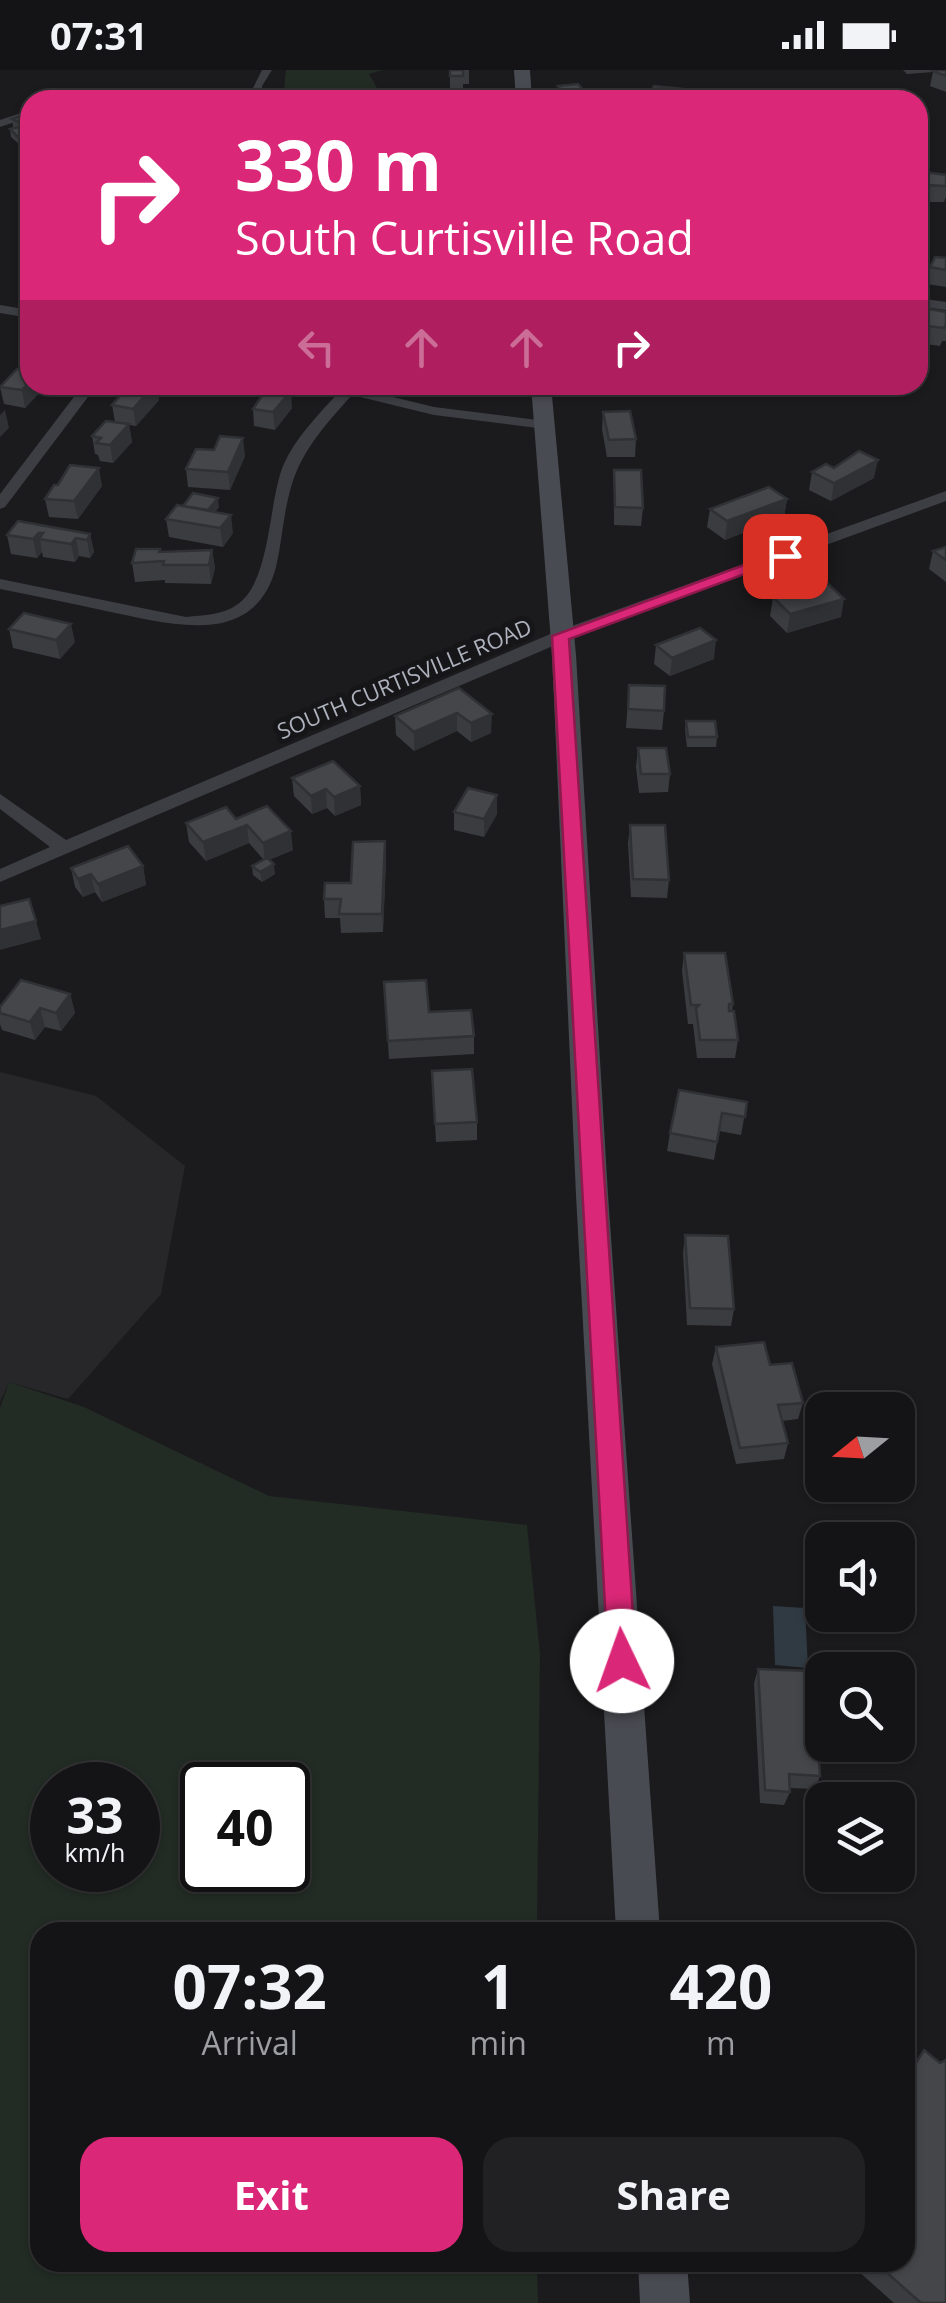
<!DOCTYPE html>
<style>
body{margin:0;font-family:"Open Sans",sans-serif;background:#212123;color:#f1f3f6;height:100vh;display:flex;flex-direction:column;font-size:38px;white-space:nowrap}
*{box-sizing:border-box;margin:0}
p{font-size:32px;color:#9d9ea1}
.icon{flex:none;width:55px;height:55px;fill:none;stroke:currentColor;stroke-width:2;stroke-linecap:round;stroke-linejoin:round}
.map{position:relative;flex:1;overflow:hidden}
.panel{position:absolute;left:30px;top:1852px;width:885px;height:350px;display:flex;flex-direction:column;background:#141416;border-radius:30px;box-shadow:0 2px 8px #0004,0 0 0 2px #333335}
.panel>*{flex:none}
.hud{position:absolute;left:20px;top:20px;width:908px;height:305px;border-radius:30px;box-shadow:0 2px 8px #0004,0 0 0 2px #333335;background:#db2777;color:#fff;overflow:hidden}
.needle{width:65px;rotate:252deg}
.fabs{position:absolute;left:805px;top:1322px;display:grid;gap:20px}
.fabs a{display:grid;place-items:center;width:110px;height:110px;border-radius:20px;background:#141416;box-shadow:0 2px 8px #0004,0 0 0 2px #333335;font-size:50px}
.speed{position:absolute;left:30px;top:1692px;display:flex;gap:20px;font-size:50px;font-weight:700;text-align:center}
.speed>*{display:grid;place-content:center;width:130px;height:130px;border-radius:50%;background:#141416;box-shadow:0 2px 8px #0004,0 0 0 2px #333335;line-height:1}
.speed small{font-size:25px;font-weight:400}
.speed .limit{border:5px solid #111;border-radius:15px;background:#fff;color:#111}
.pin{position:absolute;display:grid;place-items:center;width:85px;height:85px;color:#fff;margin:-42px;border-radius:20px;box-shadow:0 5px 15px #0006}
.me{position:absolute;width:110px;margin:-55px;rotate:357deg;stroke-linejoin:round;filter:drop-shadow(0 0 8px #0008)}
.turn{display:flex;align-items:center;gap:35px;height:210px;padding:0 50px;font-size:45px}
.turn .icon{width:130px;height:130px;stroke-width:2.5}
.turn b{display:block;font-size:70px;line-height:85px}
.lanes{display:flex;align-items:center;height:95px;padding:0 50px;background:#0003;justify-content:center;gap:50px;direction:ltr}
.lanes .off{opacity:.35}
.eta{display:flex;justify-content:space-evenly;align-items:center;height:170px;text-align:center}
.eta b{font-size:60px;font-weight:700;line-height:70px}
.cta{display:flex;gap:20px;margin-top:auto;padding:20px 50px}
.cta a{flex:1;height:115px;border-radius:30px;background:#db2777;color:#fff;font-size:40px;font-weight:700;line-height:115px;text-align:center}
.cta a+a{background:#212123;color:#f1f3f6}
.status{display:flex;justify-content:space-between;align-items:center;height:70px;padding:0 50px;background:#141416;direction:ltr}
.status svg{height:28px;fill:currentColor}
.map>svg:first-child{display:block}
</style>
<div class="status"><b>07:31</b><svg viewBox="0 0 49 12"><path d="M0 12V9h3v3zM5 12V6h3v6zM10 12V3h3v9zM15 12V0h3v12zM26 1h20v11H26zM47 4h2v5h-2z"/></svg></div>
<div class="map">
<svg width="946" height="2233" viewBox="0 0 946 2233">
<rect width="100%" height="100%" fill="#1b1b1d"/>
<path fill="#27272a" d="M0,1002L96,1026L185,1096L161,1224L68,1329L9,1312L0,1332Z"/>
<g fill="#222b24" fill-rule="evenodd">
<path d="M286,0H383L369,4L384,30H283Z"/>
<path d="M9,1312L84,1337L269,1426L527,1455L540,1584L537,1862H40V2192L537,2193L538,2233H0V1338ZM52,1715H138V1800H52ZM202,1715H288V1800H202Z"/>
</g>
<path fill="#303a42" d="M773,1536L805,1538L808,1598L775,1595Z"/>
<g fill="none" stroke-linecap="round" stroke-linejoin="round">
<g fill="#3d3e44" fill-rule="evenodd">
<path d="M262,0H272L262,16L263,30H251L252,26L155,25L74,30L155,19L252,20Z"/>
<path d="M30,40V47L0,57V50Z"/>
<path d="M918,228L946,232V240L918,236Z"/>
<path d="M0,235L30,240V248L0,243Z"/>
<path d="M83,315H97L5,437L0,439V424Z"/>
<path d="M319,315H344L434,337L545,351L552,355L545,359L434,345L352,325C325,355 300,382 290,421C283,446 282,472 276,497C254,581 167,553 106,541C71,533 35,526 0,519V509L186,547C204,545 223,545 238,534C271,510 268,434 283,396C295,368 318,345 339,322Z"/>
<path d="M946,421V431L567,570L0,812V799L50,777L0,739V724L66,770L555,562Z"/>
</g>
<g fill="#494b52" fill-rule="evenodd">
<path d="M514,0H530L532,30H516Z"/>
<path d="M531,315H551L576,585L608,1125L660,1862H616L576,1125L552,585Z"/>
<path d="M638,2192H687L690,2233H640Z"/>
</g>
</g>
<g fill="#3b3c40">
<path d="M450,0H469V14H463V21H450Z"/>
<path d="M903,0H946V22L930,16L933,2L907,4Z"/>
<path d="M558,16L588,30H558Z"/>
<path d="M694,20L693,30H650L651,22Z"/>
<path d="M30,43V96L23,90L20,75L11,67L10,59L13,57L12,49Z"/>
<path d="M918,101L946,105V127L944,132H922V127L918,126Z"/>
<path d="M946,188V217L927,214L930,197Z"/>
<path d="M30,196V215L26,198Z"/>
<path d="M918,237L946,242V271H942L940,276L918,273Z"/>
<path d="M30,315H42V320L25,338L4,334L0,317Z"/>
<path d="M611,315H635L634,326H611Z"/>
<path d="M159,330L136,356L129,355L132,372L113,393L100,391L98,385L95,384L92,366L115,352L112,335Z"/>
<path d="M292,338L275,360L254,356L253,339Z"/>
<path d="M603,342L636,369L635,387H607L602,359Z"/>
<path d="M245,386L230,420L188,417L186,399Z"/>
<path d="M834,398L874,408L831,431L809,420L812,402Z"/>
<path d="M614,400L643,438L641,456L614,455Z"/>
<path d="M102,416L78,449L49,447L45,429Z"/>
<path d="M787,429L784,447L725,470L707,457L710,439Z"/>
<path d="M183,436L219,437L215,442L233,463L223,477L169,467L166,449Z"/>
<path d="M18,451L90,464L94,482L90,488L79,486L75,492L43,487L42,482L37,488L11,484L7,465Z"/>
<path d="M946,477V512L929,499L933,481Z"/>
<path d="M160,479V482L212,480L215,498L211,514L165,513V510L135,512L132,493Z"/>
<path d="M773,527L841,547L787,563L770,546Z"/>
<path d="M9,559L75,572L60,589L13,578Z"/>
<path d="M656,575L714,589L670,606L654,594Z"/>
<path d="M629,615L664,641L662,660L626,658Z"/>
<path d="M459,618L491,663L471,672L457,661L414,681L396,665L395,646Z"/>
<path d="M686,651L717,667L716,677H687L685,660Z"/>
<path d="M638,678L670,704L668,722L639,723L636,697Z"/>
<path d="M292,708L360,716L361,735L335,746L327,738L312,744L294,726Z"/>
<path d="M454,742L497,744L484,767L454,760Z"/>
<path d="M236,749L293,780L269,790L275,804L262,812L253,805L252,796L263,789L249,773L206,791L189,772L186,753Z"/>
<path d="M630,755L669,810L667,828L631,827L628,773Z"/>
<path d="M385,771L386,790L383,862L341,863L340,848H325L324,829L351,813Z"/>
<path d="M143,796L146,815L102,832L95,822L83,827L75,817L71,798Z"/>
<path d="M684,883L733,934L732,941L738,970L735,988H697L693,954H688L682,901Z"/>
<path d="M384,912L429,942L474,966V984L389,989Z"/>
<path d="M70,924L75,943L61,961L45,957L35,970L2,960L0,954V937Z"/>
<path d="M432,1001L477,1052V1070L436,1072Z"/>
<path d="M747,1032L741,1065L719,1061L714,1090L667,1081L670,1063Z"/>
<path d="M685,1165L734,1239L731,1256L687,1255L683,1183Z"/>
<path d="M716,1277L770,1295L803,1333L798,1349L782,1351L788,1373L784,1389L736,1394L712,1294Z"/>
<path d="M758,1599L820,1706L815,1719L789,1718L790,1722L784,1735L760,1733L754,1613Z"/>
<path d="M924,1980L940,1993L946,2233H894L848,2192H905V2004Z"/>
</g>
<g fill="#303134">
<path d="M588,26V30H568V28Z"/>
<path d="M30,65V73L19,75L18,67Z"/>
<path d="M30,312V315H42V320L25,338L22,320Z"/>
<path d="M154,315H157L159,330L136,356L133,339Z"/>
<path d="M291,321L292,338L275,360L273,342Z"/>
<path d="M5,340L9,358L0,367V345Z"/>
<path d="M129,354L132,372L113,393L110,375Z"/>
<path d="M243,368L245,386L230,420L228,402Z"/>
<path d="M878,390L874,408L831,431L834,413Z"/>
<path d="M99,398L102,416L78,449L74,431Z"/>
<path d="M218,428L219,437L206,454L204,445Z"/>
<path d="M787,429L784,447L725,470L727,451Z"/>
<path d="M231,445L233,463L223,477L220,458Z"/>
<path d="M39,463L42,482L37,488L33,469Z"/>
<path d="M90,464L94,482L90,488L87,470Z"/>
<path d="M76,468L79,486L75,492L71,474Z"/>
<path d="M212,480L215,498L211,514L209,495Z"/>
<path d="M844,529L841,547L787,563L790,544Z"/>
<path d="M71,554L75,572L60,589L56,570Z"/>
<path d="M716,570L714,589L670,606L672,588Z"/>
<path d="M457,643V661L414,681V662Z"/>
<path d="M492,644L491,663L471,672V653Z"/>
<path d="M360,716L361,735L335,746L334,727Z"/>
<path d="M326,719L327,738L312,744L311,726Z"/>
<path d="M497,725V744L484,767V749Z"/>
<path d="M247,755L249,773L206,791L203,772Z"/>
<path d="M291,761L293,780L265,791L263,773Z"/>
<path d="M385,771L386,790L383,862L382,844Z"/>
<path d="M274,794L275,804L262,812L260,802Z"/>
<path d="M143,796L146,815L102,832L98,814Z"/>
<path d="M91,804L95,822L83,827L78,809Z"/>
<path d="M36,851L41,869L0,880V860Z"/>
<path d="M70,924L75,943L61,961L56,943Z"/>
<path d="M40,938L45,957L35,970L30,952Z"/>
</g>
<g fill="#45464a" stroke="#303134" stroke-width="2.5">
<rect x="450" y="0" width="13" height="6"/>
<path d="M936,0H946V6L933,1Z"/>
<path d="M578,14L588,26L568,28L558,16Z"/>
<path d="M654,16L694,20L691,26L651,22Z"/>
<path d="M91,22H106L105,30H90Z"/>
<path d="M30,43V52L23,54L12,49Z"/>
<path d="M25,56L30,61V65L18,67L10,59Z"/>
<path d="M30,71V80H27L20,74Z"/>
<path d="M918,101L946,105V116L925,115L927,111L918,110Z"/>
<path d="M935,187L946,188V200L930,197Z"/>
<path d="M918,237L946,242V254L944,258L918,255Z"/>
<path d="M17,299L30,301V312L22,320L0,317Z"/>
<path d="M130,315H154L133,339L112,335Z"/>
<path d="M268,317L291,321L273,342L253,339Z"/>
<path d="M630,341L636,369L609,370L603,342Z"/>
<path d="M106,351L129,354L110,375L96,373L101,368L92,366Z"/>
<path d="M220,366L243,368L228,402L186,399L196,379L214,380Z"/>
<path d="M859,381L878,390L834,413L812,402L826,394L834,398Z"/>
<path d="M70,395L99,398L74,431L45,429L54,415H58Z"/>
<path d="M614,400H641L643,438L615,437Z"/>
<path d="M769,417L787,429L727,451L710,439Z"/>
<path d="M193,423L218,428L208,440L183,436Z"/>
<path d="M177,435L231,445L220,458L166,449Z"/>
<path d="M18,451L90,464L87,470L76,468L71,474L39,469L43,463H39L33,469L7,465Z"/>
<path d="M946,477V490L933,481Z"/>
<path d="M136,479H160L159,482L212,480L209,495H163L164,491L132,493Z"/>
<path d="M826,512L844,529L790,544L773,527Z"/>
<path d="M24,543L71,554L56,570L9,559Z"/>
<path d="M700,558L716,570L672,588L656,575Z"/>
<path d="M629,615L665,616L664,641L628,639Z"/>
<path d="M459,618L492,644L471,653L457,643L414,662L395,646Z"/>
<path d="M686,651H715L717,667H688Z"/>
<path d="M638,678H666L670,704H641Z"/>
<path d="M333,691L360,716L334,727L326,719L311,726L292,708Z"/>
<path d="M468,718L497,725L484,749L454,742Z"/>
<path d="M267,736L291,761L263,773L247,755L203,772L186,753L226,737L236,749Z"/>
<path d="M630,755H665L669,810L633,809Z"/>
<path d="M385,771L382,844H339L341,829H324L325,813H351L353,772Z"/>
<path d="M128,776L143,796L98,814L91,804L78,809L71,798Z"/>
<path d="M267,788L274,794L260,802L252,796Z"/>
<path d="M29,829L36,851L0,860V836Z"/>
<path d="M684,883H725L733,934H729V941H734L738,970H700L696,938L699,935H691Z"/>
<path d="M21,910L70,924L56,943L40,938L30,952L0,943V937Z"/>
<path d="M426,910L429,942L471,940L474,966L388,971L384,912Z"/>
<path d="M472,999L477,1052L435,1054L432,1001Z"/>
<path d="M679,1020L747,1032L745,1047L722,1043L717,1072L670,1063Z"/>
<path d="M685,1165L728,1166L734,1239L690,1238Z"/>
<path d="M764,1272L770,1295L792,1293L803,1333L778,1335L788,1373L740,1378L716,1277Z"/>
<path d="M758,1599L813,1601L820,1706L789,1704L790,1722L765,1720Z"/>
<path d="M924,1980L940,1993L946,1990V2233H921L875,2192H905V2011Z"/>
</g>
<path fill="#db2777" stroke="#8e194d" stroke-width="2.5" d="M779,482L793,486L569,569L636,1591L632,1600L622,1604L612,1600L608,1591L552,566Z"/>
<g text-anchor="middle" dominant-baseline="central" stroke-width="10" stroke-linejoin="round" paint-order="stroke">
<g font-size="22" fill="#adb2bd" stroke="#161518">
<text transform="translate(404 608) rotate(-23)">SOUTH CURTISVILLE ROAD</text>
</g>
</g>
</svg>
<div class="fabs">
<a><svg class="needle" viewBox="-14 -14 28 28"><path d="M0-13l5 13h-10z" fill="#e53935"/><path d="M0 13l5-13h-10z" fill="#9d9ea1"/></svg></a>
<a><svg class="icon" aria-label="sound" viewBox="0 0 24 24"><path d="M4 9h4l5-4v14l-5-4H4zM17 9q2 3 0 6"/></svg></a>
<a><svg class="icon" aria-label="search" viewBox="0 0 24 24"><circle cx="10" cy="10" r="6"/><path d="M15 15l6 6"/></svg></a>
<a><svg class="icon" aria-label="layers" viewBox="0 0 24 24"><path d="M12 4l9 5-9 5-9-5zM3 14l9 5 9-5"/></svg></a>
</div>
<div class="speed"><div>33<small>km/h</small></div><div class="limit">40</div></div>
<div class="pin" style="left:785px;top:486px;background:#d93025"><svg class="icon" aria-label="arrive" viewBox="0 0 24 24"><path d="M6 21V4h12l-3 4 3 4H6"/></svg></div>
<svg class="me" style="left:622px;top:1591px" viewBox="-20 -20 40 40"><circle r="19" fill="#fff"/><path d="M0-13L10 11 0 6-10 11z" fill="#db2777"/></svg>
<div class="hud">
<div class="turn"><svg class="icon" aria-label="right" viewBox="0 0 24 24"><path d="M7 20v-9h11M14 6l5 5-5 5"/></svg><div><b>330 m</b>South Curtisville Road</div></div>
<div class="lanes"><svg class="icon off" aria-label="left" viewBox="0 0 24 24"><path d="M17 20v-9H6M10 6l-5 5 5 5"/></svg><svg class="icon off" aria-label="ahead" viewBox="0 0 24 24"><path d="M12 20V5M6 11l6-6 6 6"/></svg><svg class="icon off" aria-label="ahead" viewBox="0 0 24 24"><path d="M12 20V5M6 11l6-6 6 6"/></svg><svg class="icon" aria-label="right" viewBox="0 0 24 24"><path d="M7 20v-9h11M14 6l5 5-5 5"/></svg></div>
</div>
<section class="panel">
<div class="eta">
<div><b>07:32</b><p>Arrival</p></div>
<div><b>1</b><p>min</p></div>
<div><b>420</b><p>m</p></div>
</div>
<div class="cta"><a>Exit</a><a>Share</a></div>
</section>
</div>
